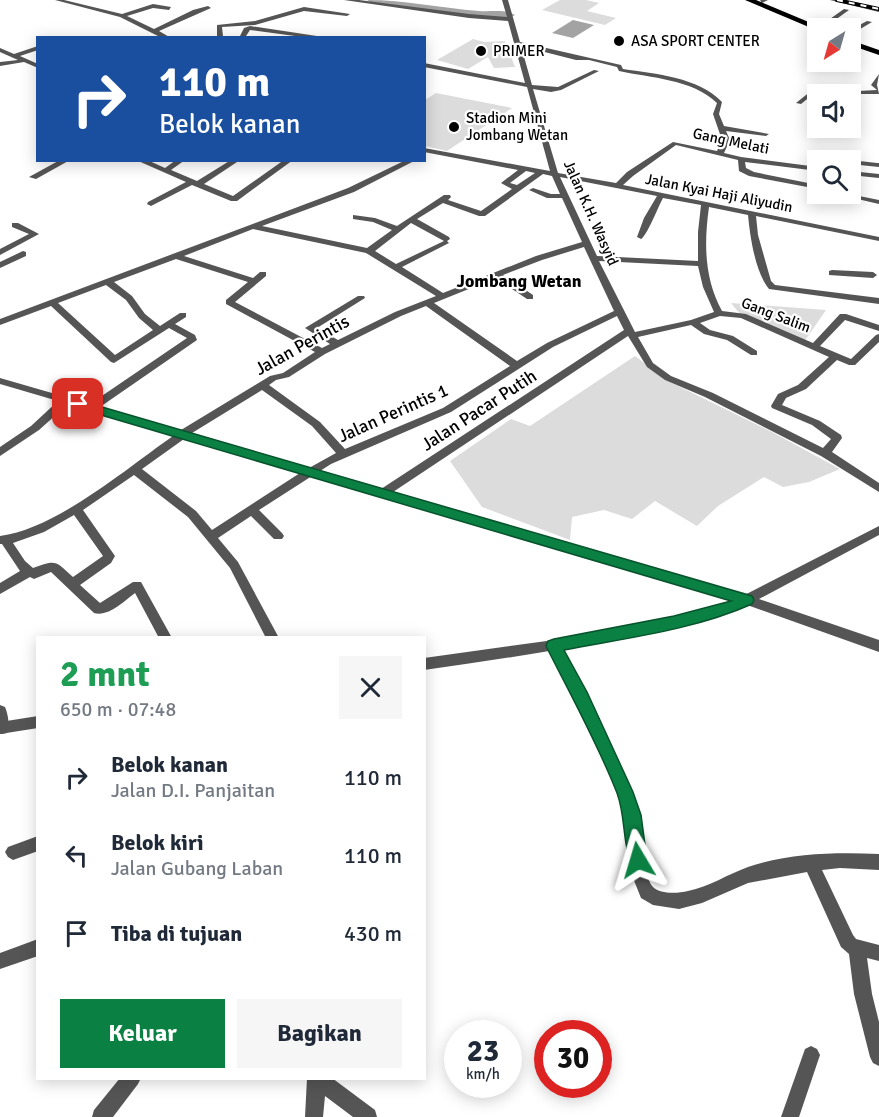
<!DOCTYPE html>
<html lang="id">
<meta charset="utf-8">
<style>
body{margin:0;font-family:Signika,sans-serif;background:#f6f6f7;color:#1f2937;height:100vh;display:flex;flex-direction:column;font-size:22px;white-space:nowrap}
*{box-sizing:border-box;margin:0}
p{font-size:20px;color:#747a83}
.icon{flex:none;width:33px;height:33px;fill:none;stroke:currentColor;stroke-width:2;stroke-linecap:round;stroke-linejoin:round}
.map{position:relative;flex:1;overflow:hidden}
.side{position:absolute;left:36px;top:636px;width:390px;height:444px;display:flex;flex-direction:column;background:#fff;border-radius:0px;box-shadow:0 3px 15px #0003}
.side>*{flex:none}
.guide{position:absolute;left:36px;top:36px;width:390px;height:126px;border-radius:0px;box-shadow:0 3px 15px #0003;background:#1a4fa0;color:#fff;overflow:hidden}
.needle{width:39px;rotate:217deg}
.controls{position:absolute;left:807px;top:18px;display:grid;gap:12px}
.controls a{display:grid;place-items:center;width:54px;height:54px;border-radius:0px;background:#fff;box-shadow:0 3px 15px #0003;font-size:30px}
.speed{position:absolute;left:444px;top:1020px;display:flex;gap:12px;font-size:30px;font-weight:700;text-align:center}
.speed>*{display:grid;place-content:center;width:78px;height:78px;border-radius:50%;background:#fff;box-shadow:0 3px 15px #0003;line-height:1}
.speed small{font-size:15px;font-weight:400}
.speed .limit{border:9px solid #d22;background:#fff;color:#111}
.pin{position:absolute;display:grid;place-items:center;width:51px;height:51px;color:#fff;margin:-26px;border-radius:12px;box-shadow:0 3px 9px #0006}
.me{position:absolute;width:66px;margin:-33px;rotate:353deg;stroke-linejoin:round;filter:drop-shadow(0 0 4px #0008)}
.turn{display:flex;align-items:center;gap:21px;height:126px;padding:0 24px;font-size:27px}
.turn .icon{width:78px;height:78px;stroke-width:2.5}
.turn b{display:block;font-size:42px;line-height:51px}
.round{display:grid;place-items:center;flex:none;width:63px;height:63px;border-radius:0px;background:#f6f6f7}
.overview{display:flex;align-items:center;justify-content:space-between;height:102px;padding:0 24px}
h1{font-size:36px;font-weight:700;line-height:45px;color:#1e9e55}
.button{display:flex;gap:12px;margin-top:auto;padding:12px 24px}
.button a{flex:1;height:69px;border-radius:0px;background:#0b8043;color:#fff;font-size:24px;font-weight:700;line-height:69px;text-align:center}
.button a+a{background:#f6f6f7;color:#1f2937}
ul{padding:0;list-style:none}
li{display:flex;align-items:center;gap:18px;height:78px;padding:0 24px}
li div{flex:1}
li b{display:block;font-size:22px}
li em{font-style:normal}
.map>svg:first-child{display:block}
</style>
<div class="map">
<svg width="879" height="1117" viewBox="0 0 879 1117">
<rect width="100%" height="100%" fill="#fff"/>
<g fill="#dcdcdc">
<path d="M560,0H586L599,3L587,11L616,18L605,25L542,10Z"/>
<path d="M473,39L484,42L505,41L515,67L494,68L488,57L468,69L437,60Z"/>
<path d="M436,93L512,108L447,151L425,146V100Z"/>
<path d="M731,303L826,310L804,342L745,320Z"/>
<path d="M635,356L670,382L772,432L840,469L809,482L783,487L764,477L718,506L697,526L655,501L632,519L604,510L572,517L570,540L482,507L450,461L511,419L530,426Z"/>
</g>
<path fill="#a3a3a3" d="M573,20L594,25L573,38L552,33Z"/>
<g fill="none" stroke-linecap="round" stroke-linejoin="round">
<path fill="#a3a3a3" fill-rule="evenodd" d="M367,0C405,0 441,8 479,11C490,12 506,9 515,15C502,25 395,6 372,3Z"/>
<g fill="#555" fill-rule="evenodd">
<path d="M55,0H64L122,14L153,4L171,7L169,10L153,8L127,16L154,29L193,10L208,6L211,8L159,31L171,38H162L120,17Z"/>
<path d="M344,0H359L469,14L507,17L502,0H508L520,42L621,65L623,69C656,74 698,77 722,102L719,114L724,126L769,134L766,136L726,131L730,140L724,153L741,157L818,167V171L745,162L746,168L754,172L818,185V189L749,176L739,171L738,160L676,145L633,176L623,185L879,237V241L756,216L758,235L771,281L775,285L879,298V304L769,289C755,272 750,236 748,215L709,207C704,243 704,278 722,311L746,314L813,343L840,314H846L879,325V331L845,320L820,346L851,359L876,335L879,334V342L855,365H849L837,360L806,389L786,398L782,405L820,421L841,435L842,438L832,452L879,483V492L821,456L705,397L665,380L647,367L628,336L393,492L747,595L751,596L753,600L751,604L747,605L312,476L259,510L282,533L284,536L282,539H274L251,516L218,538L238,562L279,638H266L230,568L188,517L134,475L83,510L115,556L111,563L80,585L100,603L133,582H141L172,638H159L135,593C124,601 109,617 94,613L51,572L34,579L30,577L0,594V583L20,571L2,544H0V536C56,529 127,468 173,436L68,404L39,430L0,456V447L31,426L58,401L0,384V378L90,404L187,338L169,328L114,363L111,362L51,306L0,325V319L348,188L406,160H416L354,192L262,226L367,248L392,230L373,222L353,219V215L375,218L397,226L444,195H450L451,197L448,200L481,211L512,189L501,183L518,170L424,152V148L550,171L527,87L424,67V63L525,83L508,21L469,18ZM521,46L576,60H589L617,67L619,71C651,78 692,79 717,103L713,114L722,140L717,151L673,142L627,172L616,183L558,173L533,89L551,92L561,90L599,71L594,70L558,87L532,85ZM526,171L535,173L517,185L510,183ZM543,174L552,176L560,194H551L533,188L529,190L547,198H562L582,242L536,256L443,293L402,267L449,243L447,241L450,239L449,237L417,219L443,203L479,216H485ZM560,177L657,196L644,218L637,237L641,239C647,236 658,207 663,198L701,205L698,232V261L597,256ZM411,223L444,241L396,264L375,251ZM253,229L366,253L436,296L395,312L338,340L317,328L365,298L364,296H358L305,328L330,344L322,348L235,302L266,276V272H260L253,278L184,256ZM584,247L614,311L547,343L517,361L434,303L496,278L527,299H533V295L503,275L542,260ZM176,259L248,282L226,300V304L315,352L283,373L270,376L181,430L100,407L197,340L195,335L175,324L186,317V313H180L160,326L145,314L132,296L114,282ZM599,261L698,266L703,287L714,312L691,320L635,332ZM106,285L126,300L139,318L153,330L115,355L58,303ZM426,306L510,366L443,408L345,449L320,422L269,385L276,380L289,377L325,354L401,316ZM617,316L624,330L381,489L320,471L331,464L451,412L553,347ZM720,316L741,318L829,357L798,385L778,394L771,406L772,408L812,425L831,439L823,448L713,393L671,376L653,363L638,337L691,325L704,334L727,340L751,355H757V351L733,336L710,330L700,323ZM262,390L312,426L336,453L309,468L192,433ZM184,439L300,473L212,530L196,511L142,469ZM74,515L103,556L73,577C54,560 57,560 33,568L25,561L13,543L44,532Z"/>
<path d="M830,0H840L879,8V12Z"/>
<path d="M304,7L350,14L347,16L304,11L255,25L222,27L223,36H240L244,28L250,26L330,38H310L250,30L246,36L248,38H191L217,36V25L255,21Z"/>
<path d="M844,9L849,10L824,28H820V26Z"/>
<path d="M867,21L872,22L850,35V30Z"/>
<path d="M38,46V50L20,56L38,64V68L24,62L0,66V62L18,60L0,52V48L14,54Z"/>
<path d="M879,74L877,85L879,94H833L817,91L801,104L796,103L816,87L839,92L877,90L871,85Z"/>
<path d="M850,103L860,106L861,107L858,109L850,107Z"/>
<path d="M60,160H70L36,179L29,177Z"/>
<path d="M136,160H147L165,168L176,160H185L171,170L197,181L231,160H240L204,184L233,196L284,160H293L237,201H231L192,185L151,206L147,204L148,202L186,182Z"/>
<path d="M847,160H850L877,163H879V167L850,164V160Z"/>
<path d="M850,171L879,174V178L850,175Z"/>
<path d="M836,194H849L879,200V204Z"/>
<path d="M12,223H18L39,234L0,255V249L29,234L12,227Z"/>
<path d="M23,251L26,252V256L0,268V262Z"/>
<path d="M832,270L873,272L877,275L873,278L829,275V271Z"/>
<path d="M554,640L559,642C577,676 594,710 610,744C620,765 632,785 637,807C643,826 641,874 653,887C661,895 679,893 688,891C709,887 728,874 748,867C789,853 836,852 879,854V870L840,868L822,870L853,935L856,939L879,945V961L867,958L872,994L879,1022V1066L873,1063L870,1057L854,994L849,954L841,947L807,872L748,883L702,903L679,909L653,905L641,898L631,873L624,816L618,791L547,646L549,642Z"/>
<path d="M0,705L5,707C8,714 10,725 7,733L2,734H0Z"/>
<path d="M38,836V851L13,860L8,857L5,852L8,847Z"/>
<path d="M38,939V956L0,969V953Z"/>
<path d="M811,1046L817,1049L820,1055L799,1117H781L805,1049Z"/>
<path d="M120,1078H141L138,1084L113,1117H92L94,1110Z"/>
<path d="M307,1078H332L375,1110L377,1117H353L325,1096L323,1117H305Z"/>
</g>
<g fill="#555" fill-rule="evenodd">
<path d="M760,0H768L762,3Z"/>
<path d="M879,526V535L759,599L879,640V652L747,605C714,622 673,628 637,635C566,649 496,660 424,670V658L554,640L674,618L729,603Z"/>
<path d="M38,716V728L0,734V722Z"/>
</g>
<g fill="#000" fill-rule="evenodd">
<path d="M745,0H756L823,28L816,30Z"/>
<path d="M850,40L879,50V55L850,45Z"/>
</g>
<g stroke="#000" stroke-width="4">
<path id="rail" d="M837,0L879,9"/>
</g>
<use href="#rail" stroke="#fff" stroke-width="2" stroke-dasharray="6" stroke-linecap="butt"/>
</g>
<path fill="#0b8043" stroke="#07532c" stroke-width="1.5" d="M78,400L752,596L754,600L752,604C694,630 626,638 564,650L587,692L633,792L641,815L647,860L644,866L638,869L632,866C622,843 626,817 617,793C597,742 570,694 546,646L548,641L554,639L674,616L731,601L74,407L72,404Z"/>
<g fill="#000" stroke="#fff" stroke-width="2">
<circle cx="619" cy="41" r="6"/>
<circle cx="481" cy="51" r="6"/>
<circle cx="454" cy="127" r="6"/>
</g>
<g text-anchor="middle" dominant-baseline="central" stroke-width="4.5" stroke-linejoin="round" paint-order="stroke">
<g font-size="15" fill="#000" stroke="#fff" text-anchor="start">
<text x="631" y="41">ASA SPORT CENTER</text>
<text x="493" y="51">PRIMER</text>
<text x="466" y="118">Stadion Mini<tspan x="466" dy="17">Jombang Wetan</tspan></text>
</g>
<g font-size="15" fill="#000" stroke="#fff">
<text transform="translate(731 141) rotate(12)">Gang Melati</text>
<text transform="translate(719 193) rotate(11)">Jalan Kyai Haji Aliyudin</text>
<text transform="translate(591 213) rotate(66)">Jalan K.H. Wasyid</text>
<text transform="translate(776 315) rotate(21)">Gang Salim</text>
</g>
<g font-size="18" font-weight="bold" fill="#000" stroke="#fff">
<text x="519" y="281">Jombang Wetan</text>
</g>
<g font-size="18" fill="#000" stroke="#fff">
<text transform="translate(302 345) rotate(-29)">Jalan Perintis</text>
<text transform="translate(479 410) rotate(-33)">Jalan Pacar Putih</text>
<text transform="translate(393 413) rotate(-24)">Jalan Perintis 1</text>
</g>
</g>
</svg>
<div class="controls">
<a><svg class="needle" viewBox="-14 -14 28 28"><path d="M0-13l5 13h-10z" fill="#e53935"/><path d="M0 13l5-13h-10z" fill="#747a83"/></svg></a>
<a><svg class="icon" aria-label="sound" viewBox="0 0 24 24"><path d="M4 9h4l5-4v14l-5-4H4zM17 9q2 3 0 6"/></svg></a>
<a><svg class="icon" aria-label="search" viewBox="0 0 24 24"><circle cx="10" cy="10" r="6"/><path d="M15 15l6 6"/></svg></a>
</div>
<div class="speed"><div>23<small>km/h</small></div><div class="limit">30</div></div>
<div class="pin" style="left:78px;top:404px;background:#d93025"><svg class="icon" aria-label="arrive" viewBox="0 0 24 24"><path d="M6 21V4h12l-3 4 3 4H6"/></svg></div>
<svg class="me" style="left:638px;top:860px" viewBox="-20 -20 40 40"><path d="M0-17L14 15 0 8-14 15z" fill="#0b8043" stroke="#fff" stroke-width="4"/></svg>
<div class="guide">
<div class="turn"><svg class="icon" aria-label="right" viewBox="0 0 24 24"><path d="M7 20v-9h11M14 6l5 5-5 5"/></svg><div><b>110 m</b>Belok kanan</div></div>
</div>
<section class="side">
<div class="overview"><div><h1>2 mnt</h1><p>650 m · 07:48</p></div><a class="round"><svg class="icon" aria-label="close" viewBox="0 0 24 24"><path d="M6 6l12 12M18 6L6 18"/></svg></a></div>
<ul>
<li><svg class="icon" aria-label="right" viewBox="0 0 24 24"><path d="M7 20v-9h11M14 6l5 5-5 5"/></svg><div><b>Belok kanan</b><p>Jalan D.I. Panjaitan</p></div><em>110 m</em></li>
<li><svg class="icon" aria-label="left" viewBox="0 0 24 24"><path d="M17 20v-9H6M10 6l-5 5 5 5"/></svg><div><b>Belok kiri</b><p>Jalan Gubang Laban</p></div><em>110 m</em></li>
<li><svg class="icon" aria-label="arrive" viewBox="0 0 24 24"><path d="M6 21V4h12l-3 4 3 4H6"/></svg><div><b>Tiba di tujuan</b></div><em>430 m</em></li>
</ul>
<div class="button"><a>Keluar</a><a>Bagikan</a></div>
</section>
</div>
